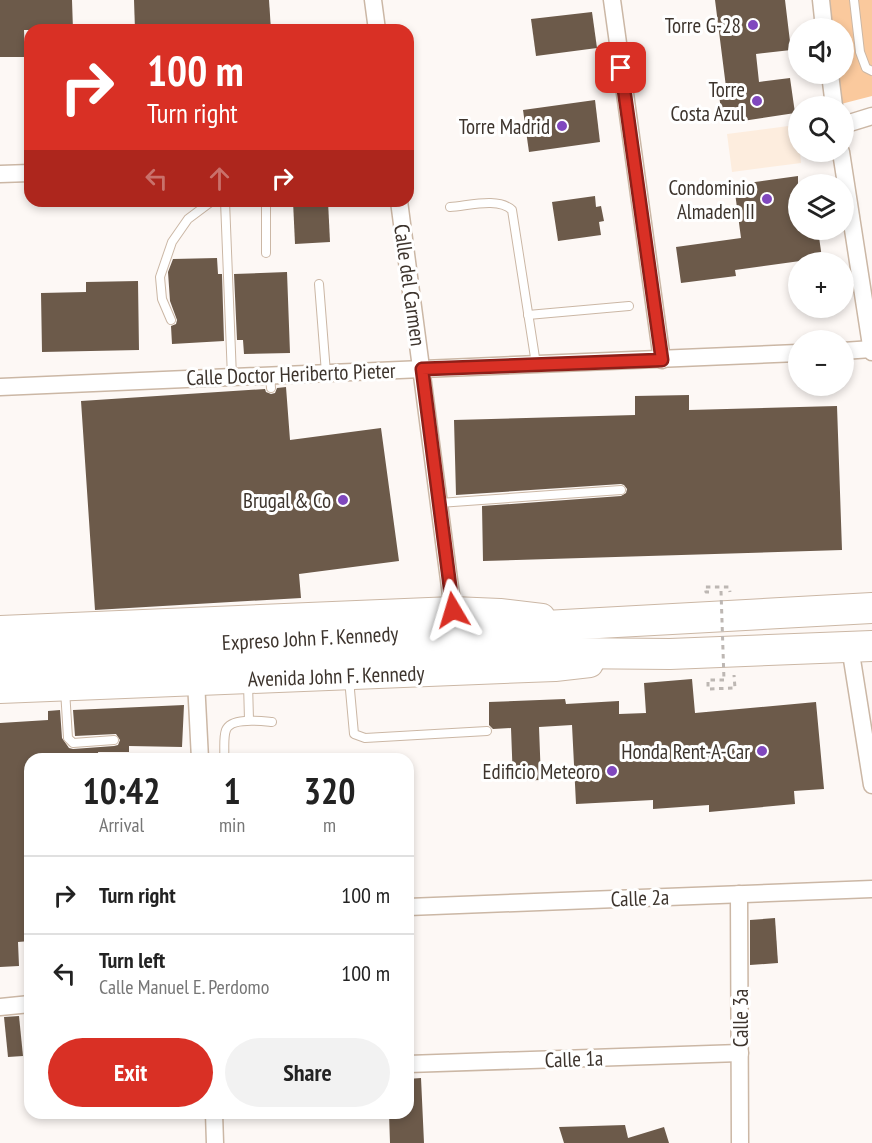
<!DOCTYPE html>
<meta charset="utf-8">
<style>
body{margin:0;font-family:"PT Sans Narrow",sans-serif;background:#f2f2f2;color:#222;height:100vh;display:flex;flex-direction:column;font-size:22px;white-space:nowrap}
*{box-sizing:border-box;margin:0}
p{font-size:20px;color:#767676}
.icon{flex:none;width:33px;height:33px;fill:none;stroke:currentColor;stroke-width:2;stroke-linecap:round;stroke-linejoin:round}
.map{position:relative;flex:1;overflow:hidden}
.details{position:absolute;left:24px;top:753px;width:390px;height:366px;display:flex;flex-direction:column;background:#fff;border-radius:18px;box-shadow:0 3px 9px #0003}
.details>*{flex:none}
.guide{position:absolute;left:24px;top:24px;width:390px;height:183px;border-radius:18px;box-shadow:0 3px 9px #0003;background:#d93025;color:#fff;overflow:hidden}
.buttons{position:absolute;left:788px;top:18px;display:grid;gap:12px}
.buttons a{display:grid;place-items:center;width:66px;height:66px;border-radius:50%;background:#fff;box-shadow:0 3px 9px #0003;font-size:30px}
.pin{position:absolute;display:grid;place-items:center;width:51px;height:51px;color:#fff;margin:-26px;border-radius:12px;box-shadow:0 3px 9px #0006}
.me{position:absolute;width:66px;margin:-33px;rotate:353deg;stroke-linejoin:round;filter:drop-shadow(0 0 4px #0008)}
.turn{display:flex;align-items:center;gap:21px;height:126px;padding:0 24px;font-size:27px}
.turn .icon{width:78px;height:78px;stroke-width:2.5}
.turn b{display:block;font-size:42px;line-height:51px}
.lanes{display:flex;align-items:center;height:57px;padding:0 24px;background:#0003;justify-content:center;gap:30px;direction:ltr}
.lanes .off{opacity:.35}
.eta{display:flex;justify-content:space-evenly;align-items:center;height:102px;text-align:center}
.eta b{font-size:36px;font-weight:700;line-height:42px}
.primary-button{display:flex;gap:12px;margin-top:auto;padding:12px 24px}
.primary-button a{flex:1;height:69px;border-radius:36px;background:#d93025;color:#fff;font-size:24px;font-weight:700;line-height:69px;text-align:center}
.primary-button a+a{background:#f2f2f2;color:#222}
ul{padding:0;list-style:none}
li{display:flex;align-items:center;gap:18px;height:78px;padding:0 24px;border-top:2px solid #e0e0e0}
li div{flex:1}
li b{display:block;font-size:22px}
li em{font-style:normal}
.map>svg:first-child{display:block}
</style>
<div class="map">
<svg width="872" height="1143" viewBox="0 0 872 1143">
<rect width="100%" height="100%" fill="#fdf8f5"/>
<path fill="#fdedde" d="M796,125L798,152H800L801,163L732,172L727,134Z"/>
<path fill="#fac99d" d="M828,0H872V96L841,104L837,74H843V28H832Z"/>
<g fill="#6c5a4a">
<path d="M0,0H72L73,30H24L25,57H0Z"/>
<path d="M134,0H269L271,30H135Z"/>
<path d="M715,0H785L791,50L756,54L759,82L790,78L795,113L723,124L718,88L726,87Z"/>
<path d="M592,12L597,48L536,56L531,19Z"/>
<path d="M595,100L600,142L529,152L523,110Z"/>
<path d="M798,176V230H818L822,258L735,270L736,276L681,283L676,247L741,238L734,185Z"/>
<path d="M595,196L596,207L601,206L604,221L599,222L601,235L558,241L552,202Z"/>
<path d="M293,201H328L330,242L295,244Z"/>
<path d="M217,258L218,274H222L224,341L172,344L171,326L176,324L177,320L170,301L168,272L173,259Z"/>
<path d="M287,272L290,353L244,354L243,340H237L234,274Z"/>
<path d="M138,281L139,350L42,352L41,293L86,292V282Z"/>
<path d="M286,387L290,440L381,428L399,561L299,574L301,598L95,610L81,401L265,389L266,392L271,394L275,393L277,388Z"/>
<path d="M689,395V410L837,406L842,550L483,561L482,506L621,496L626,493L627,489L624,485L621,484L456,495L454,420L635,415V396Z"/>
<path d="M692,679L695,713L816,702L824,789L794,791L795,804L709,812V805L653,809V800L576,804L572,725L539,727L541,780L513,781L511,728L493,729L489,725V702L565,699L566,704L619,701V714L646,713L644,683Z"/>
<path d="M184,705L182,747L129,746V752H98L99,759H30V835H27L30,880V941L18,942L19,966L0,967V723L48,720V711L60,710L62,738L69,748L73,749L114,746L118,745L120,740L116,734L75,736L73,710Z"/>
<path d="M775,918L778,963L750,965V920Z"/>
<path d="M19,1016L23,1056L8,1057L4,1017Z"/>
<path d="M421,1078L424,1143H390L389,1113H408V1079Z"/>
<path d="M625,1125L628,1138L664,1127L669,1143H564L559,1127Z"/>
</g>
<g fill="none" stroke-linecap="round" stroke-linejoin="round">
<g stroke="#cbb7a5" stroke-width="10">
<g id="lane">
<path d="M854,0L860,52L866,68L872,71"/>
<path d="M225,201L232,377"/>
<path d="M450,207C468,206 498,197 512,210L536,364"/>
<path d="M266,253V201"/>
<path d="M319,284L326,373"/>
<path d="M528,315L629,306"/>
<path d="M171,320L162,299L160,277L172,242L188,219L212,201"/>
<path d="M270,375L271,388"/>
<path d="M439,503L621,490"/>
<path d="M349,679L354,734L365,738L487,731"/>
<path d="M248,683L249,720"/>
<path d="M65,690L68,738L73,743L114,740"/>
<path d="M224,759C225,751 223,738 226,730C231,717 261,721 272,722"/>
</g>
</g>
<g stroke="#cbb7a5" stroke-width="19">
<g id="street">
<path d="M373,0L377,30"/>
<path d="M612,0L662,360"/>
<path d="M821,0L824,28"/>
<path d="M830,74L834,106"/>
<path d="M843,125L872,116"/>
<path d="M841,152L872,352"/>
<path d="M0,174L30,173"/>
<path d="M399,201L453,610"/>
<path d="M843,351L872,349"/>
<path d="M0,387L798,353"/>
<path d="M850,647L872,785"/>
<path d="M196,681L200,759"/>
<path d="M739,894L740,1143"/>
<path d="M408,907L872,889"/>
<path d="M0,1007L30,1004"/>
<path d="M408,1064L740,1053"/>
<path d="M214,1113L215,1143"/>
</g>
</g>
<g stroke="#cbb7a5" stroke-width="28">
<g id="primary">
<path d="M0,629L453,610L500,612L542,617"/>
<path d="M0,690L555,668L590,664"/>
</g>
</g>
<g stroke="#cbb7a5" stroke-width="32">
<g id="highway">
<path d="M0,652L452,631L872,608"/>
<path d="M0,673L456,652L670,654L872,646"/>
</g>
</g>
<g stroke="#bdb7b3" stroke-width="3" stroke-dasharray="4.5 4.5" stroke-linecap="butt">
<path d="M709,592H706L705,587H729L730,592"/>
<path d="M724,680H708V689L735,688L734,675"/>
</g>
<use href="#lane" stroke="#fff" stroke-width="8"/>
<use href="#street" stroke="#fff" stroke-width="16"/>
<use href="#primary" stroke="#fff" stroke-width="26"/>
<use href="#highway" stroke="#fff" stroke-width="30"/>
<path stroke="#bdb7b3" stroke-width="3" stroke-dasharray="4.5 4.5" stroke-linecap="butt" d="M721,591L724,680"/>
</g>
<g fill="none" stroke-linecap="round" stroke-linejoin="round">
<g stroke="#8d1f18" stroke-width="15">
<path id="route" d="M453,610L422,369L662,360L621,68"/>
</g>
<use href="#route" stroke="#d93025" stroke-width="10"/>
</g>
<g fill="#8048be" stroke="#fff" stroke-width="2">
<circle cx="753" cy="25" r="6"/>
<circle cx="757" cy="101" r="6"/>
<circle cx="562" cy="126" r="6"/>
<circle cx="767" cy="199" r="6"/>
<circle cx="343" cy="500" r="6"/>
<circle cx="762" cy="751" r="6"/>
<circle cx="612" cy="771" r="6"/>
</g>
<g text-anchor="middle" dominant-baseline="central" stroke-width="6" stroke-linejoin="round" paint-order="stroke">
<g font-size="21" fill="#3d342d" stroke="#fff" text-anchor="end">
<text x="741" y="25">Torre G-28</text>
<text x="745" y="89">Torre<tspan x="745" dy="24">Costa Azul</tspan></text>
<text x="550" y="126">Torre Madrid</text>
<text x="755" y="187">Condominio<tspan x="755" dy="24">Almaden II</tspan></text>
<text x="331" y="500">Brugal &amp; Co</text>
<text x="750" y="751">Honda Rent-A-Car</text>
<text x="600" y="771">Edificio Meteoro</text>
</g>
<g font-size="21" fill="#3d342d" stroke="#fff">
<text transform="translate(410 285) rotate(82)">Calle del Carmen</text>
<text transform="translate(291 374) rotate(-2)">Calle Doctor Heriberto Pieter</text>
<text transform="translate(310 638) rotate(-3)">Expreso John F. Kennedy</text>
<text transform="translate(336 676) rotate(-2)">Avenida John F. Kennedy</text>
<text transform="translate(640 898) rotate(-2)">Calle 2a</text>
<text transform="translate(740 1018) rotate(-90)">Calle 3a</text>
<text transform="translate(574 1059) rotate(-2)">Calle 1a</text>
</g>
</g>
</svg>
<div class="buttons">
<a><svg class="icon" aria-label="sound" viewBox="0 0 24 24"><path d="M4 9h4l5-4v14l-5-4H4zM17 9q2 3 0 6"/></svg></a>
<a><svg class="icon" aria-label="search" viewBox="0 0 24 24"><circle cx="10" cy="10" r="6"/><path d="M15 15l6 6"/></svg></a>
<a><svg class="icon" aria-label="layers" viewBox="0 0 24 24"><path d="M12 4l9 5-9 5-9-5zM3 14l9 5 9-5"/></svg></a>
<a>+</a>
<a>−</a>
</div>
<div class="pin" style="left:621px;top:68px;background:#d93025"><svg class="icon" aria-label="arrive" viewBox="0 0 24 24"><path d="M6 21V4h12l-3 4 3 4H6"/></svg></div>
<svg class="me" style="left:453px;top:610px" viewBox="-20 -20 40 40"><path d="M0-17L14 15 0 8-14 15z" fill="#d93025" stroke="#fff" stroke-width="4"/></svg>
<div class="guide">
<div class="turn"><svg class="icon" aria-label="right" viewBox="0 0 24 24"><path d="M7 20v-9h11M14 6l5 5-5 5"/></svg><div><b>100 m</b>Turn right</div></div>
<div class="lanes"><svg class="icon off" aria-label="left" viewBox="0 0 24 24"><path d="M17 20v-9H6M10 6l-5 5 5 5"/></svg><svg class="icon off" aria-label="ahead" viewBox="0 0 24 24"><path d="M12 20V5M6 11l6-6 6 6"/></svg><svg class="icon" aria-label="right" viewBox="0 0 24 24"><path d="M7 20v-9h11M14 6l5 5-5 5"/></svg></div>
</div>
<section class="details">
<div class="eta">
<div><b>10:42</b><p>Arrival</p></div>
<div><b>1</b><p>min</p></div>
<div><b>320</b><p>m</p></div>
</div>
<ul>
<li><svg class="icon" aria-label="right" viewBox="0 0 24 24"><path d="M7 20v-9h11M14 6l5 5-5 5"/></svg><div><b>Turn right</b></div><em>100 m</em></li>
<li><svg class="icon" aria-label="left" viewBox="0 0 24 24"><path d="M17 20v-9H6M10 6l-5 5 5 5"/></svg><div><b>Turn left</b><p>Calle Manuel E. Perdomo</p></div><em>100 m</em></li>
</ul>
<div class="primary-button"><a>Exit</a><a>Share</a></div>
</section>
</div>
